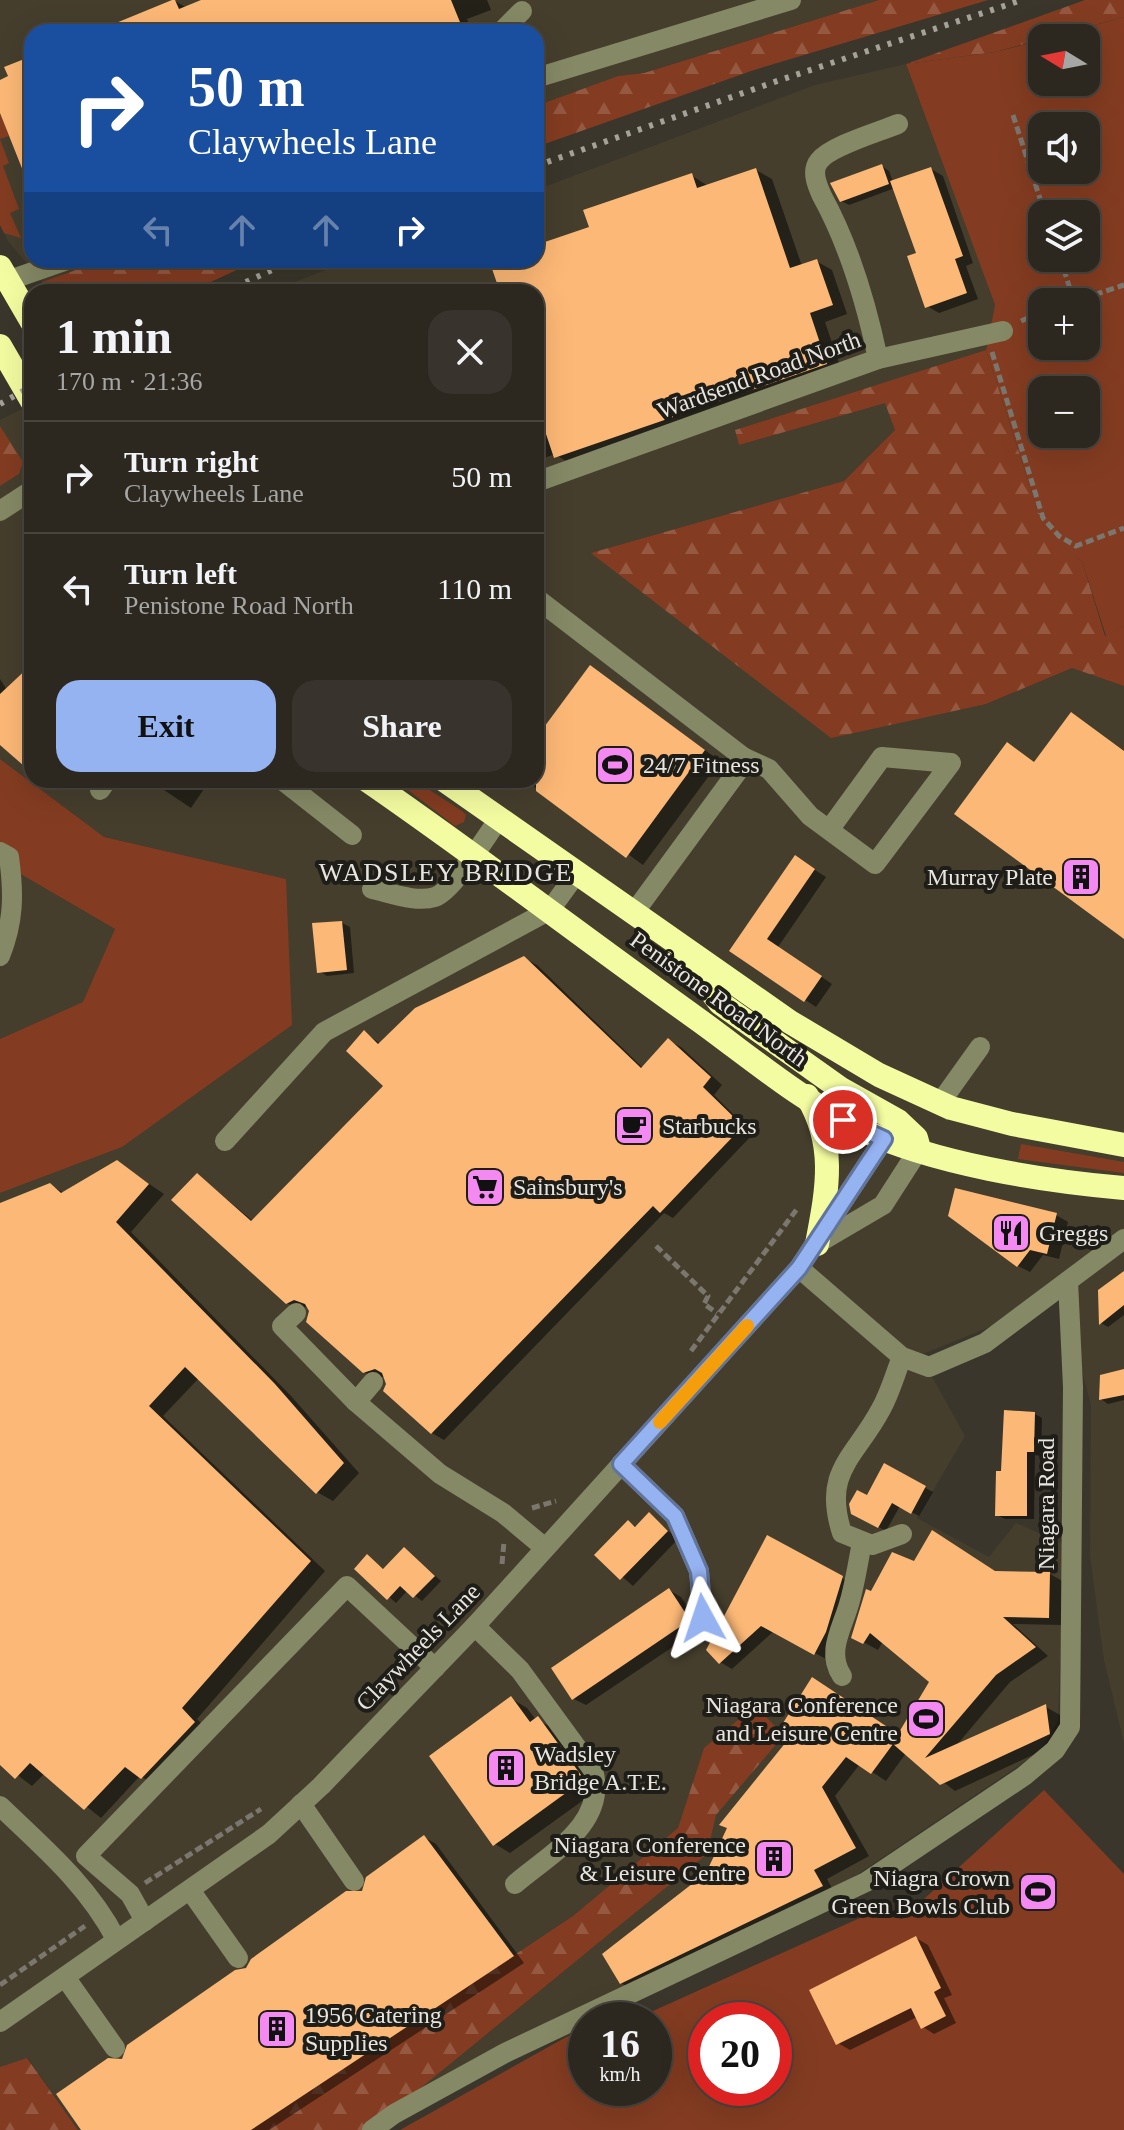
<!DOCTYPE html>
<meta charset="utf-8">
<style>
body{margin:0;font-family:"Times New Roman",serif;background:#38342d;color:#f1f3f6;height:100vh;display:flex;flex-direction:column;font-size:30px;white-space:nowrap}
*{box-sizing:border-box;margin:0}
p{font-size:26px;color:#a6a6a5}
.icon{flex:none;width:44px;height:44px;fill:none;stroke:currentColor;stroke-width:2;stroke-linecap:round;stroke-linejoin:round}
.map{position:relative;flex:1;overflow:hidden}
.side{position:absolute;left:24px;top:284px;width:520px;height:504px;display:flex;flex-direction:column;background:#2c2820;border-radius:24px;box-shadow:0 8px 32px #0002,0 0 0 2px #48443e}
.side>*{flex:none}
.banner{position:absolute;left:24px;top:24px;width:520px;height:244px;border-radius:24px;box-shadow:0 8px 32px #0002,0 0 0 2px #48443e;background:#1a4fa0;color:#fff;overflow:hidden}
.needle{width:52px;rotate:280deg}
.tools{position:absolute;left:1028px;top:24px;display:grid;gap:16px}
.tools a{display:grid;place-items:center;width:72px;height:72px;border-radius:16px;background:#2c2820;box-shadow:0 8px 32px #0002,0 0 0 2px #48443e;font-size:40px}
.speed{position:absolute;left:568px;top:2002px;display:flex;gap:16px;font-size:40px;font-weight:700;text-align:center}
.speed>*{display:grid;place-content:center;width:104px;height:104px;border-radius:50%;background:#2c2820;box-shadow:0 8px 32px #0002,0 0 0 2px #48443e;line-height:1}
.speed small{font-size:20px;font-weight:400}
.speed .limit{border:12px solid #d22;background:#fff;color:#111}
.pin{position:absolute;display:grid;place-items:center;width:68px;height:68px;color:#fff;margin:-34px;border:4px solid #fff;border-radius:50%;box-shadow:0 2px 8px #0007}
.me{position:absolute;width:88px;margin:-44px;rotate:355deg;stroke-linejoin:round;filter:drop-shadow(0 0 6px #0008)}
.turn{display:flex;align-items:center;gap:28px;height:168px;padding:0 32px;font-size:36px}
.turn .icon{width:104px;height:104px;stroke-width:2.5}
.turn b{display:block;font-size:56px;line-height:68px}
.lanes{display:flex;align-items:center;height:76px;padding:0 32px;background:#0003;justify-content:center;gap:40px;direction:ltr}
.lanes .off{opacity:.35}
.round{display:grid;place-items:center;flex:none;width:84px;height:84px;border-radius:24px;background:#38342d}
.summary{display:flex;align-items:center;justify-content:space-between;height:136px;padding:0 32px}
h1{font-size:48px;font-weight:600;line-height:60px}
.primary-button{display:flex;gap:16px;margin-top:auto;padding:16px 32px}
.primary-button a{flex:1;height:92px;border-radius:24px;background:#95b2f1;color:#111;font-size:32px;font-weight:600;line-height:92px;text-align:center}
.primary-button a+a{background:#38342d;color:#f1f3f6}
ul{padding:0;list-style:none}
li{display:flex;align-items:center;gap:24px;height:112px;padding:0 32px;border-top:2px solid #48443e}
li div{flex:1}
li b{display:block;font-size:30px}
li em{font-style:normal}
.map>svg:first-child{display:block}
</style>
<div class="map">
<svg width="1124" height="2130" viewBox="0 0 1124 2130">
<defs>
<pattern id="forest-firs" width="22" height="20" patternUnits="userSpaceOnUse" patternTransform="scale(2)"><rect width="22" height="20" fill="#833c21"/><path d="M5 1l3.5 6h-7zM16 11l3.5 6h-7z" fill="#955841"/></pattern>
</defs>
<rect width="100%" height="100%" fill="#3a362b"/>
<g fill="#453e2d">
<path d="M0,0H879L643,73L618,76L536,106V32H32V260H104L42,282L8,241L0,225Z"/>
<path d="M906,64L995,305L986,350L735,430L739,445L886,402L895,430L844,481L592,553L929,715L986,704L1072,668L1124,686V1743L1104,1660L1090,1556L1091,1405L1060,1286L1025,1313L920,1355L965,1436L917,1518L989,1557L1016,1523L1064,1544L1058,1721L1039,1752L855,1876L395,2109L707,1854L716,1815L783,1735L704,1748L678,1828L573,1916L251,2130H78L28,2058L0,2067V1193L122,1147L286,879L104,837L0,759V486L19,474L23,463L0,426V420L32,404V780H536V292H269L352,260H536V190L815,85Z"/>
<path d="M0,862L115,929L84,1002L0,1039Z"/>
</g>
<g fill="#833c21" fill-rule="evenodd">
<path d="M1124,17V626L1106,636L1082,561L1056,543L1042,523L986,350L995,305L906,64L995,52L1042,40V82H1086V38H1048ZM1042,126H1086V170H1042ZM1042,214H1086V258H1042ZM1042,302H1086V346H1042ZM1042,390H1086V434H1042Z"/>
<path d="M0,113L9,136L0,139L9,163L3,166L19,209L10,213L21,238L4,233L0,225Z"/>
<path d="M0,759L104,837L286,879L292,1025L122,1147L0,1193V1039L83,1002L115,929L0,862Z"/>
<path d="M395,780H414L462,811L466,815L464,822L455,826Z"/>
<path d="M1021,1144L1124,1162V1173L1018,1159Z"/>
<path d="M1044,1790L1124,1874V2130H400L586,2026V2088H654V2020H597L615,2010L644,2015L871,1913L902,1919ZM706,2020H774V2088H706Z"/>
</g>
<g fill="url(#forest-firs)">
<path d="M879,0H988L754,70L536,147V106L618,76L644,73Z"/>
<path d="M1085,0H1124V17L995,52L906,64Z"/>
<path d="M104,260H258L189,292H40L42,282Z"/>
<path d="M986,350L1042,523L1057,543L1082,561L1105,636L1124,626V686L1072,668L986,704L831,738L591,553L844,481L895,430L885,403L739,445L735,430Z"/>
<path d="M0,426L23,462L19,474L0,486Z"/>
<path d="M755,1706L784,1735L716,1815L707,1854L395,2109L364,2130H251L573,1916L678,1828L704,1748Z"/>
<path d="M27,2058L78,2130H0V2067Z"/>
</g>
<g fill="#0007">
<path d="M206,0H487L491,10L467,19L472,32H126L175,1L187,8Z"/>
<path d="M882,166L889,171L893,182L931,169L943,176L973,263L966,266L978,299L939,313L927,306L918,254L895,188L849,205L841,201Z"/>
<path d="M756,170L772,179L802,266L816,261L832,270L847,314L825,322L842,372L572,465L555,454L536,461V292H502L500,260H536V248L592,228L691,175L708,186Z"/>
<path d="M32,667V771L0,742V679L7,690Z"/>
<path d="M590,667L720,761L643,865L525,780H536V741Z"/>
<path d="M149,780H210L191,808Z"/>
<path d="M807,865L826,877L778,947L832,984L816,1007L732,951Z"/>
<path d="M342,923L350,927L354,973L327,976L319,971Z"/>
<path d="M524,958L537,965L643,1068L669,1041L681,1047L722,1085L714,1095L753,1134L673,1218L664,1213L444,1440L432,1433L385,1376L377,1379L364,1372L308,1305L300,1310L287,1303L198,1175L254,1222L386,1086L365,1033L381,1044Z"/>
<path d="M117,1162L164,1194L131,1232L291,1396L359,1473L333,1501L317,1492L199,1378L163,1416L325,1571L197,1719L210,1732L158,1786L140,1776L101,1818L45,1773L32,1786L0,1762V1205L50,1185L64,1193Z"/>
<path d="M1056,1215L1068,1222L1059,1259L1043,1255L1030,1272L1018,1266Z"/>
<path d="M1124,1273V1315L1108,1327L1101,1323L1100,1291Z"/>
<path d="M1124,1371V1400L1108,1404L1101,1399Z"/>
<path d="M1035,1414L1042,1418L1041,1456L1035,1455L1034,1519H1005L997,1515L1003,1473Z"/>
<path d="M885,1466L933,1492L919,1516L900,1506L886,1531L853,1513L868,1498Z"/>
<path d="M649,1514L678,1539L633,1586L597,1555L628,1522L637,1527Z"/>
<path d="M768,1538L853,1584L826,1659L774,1631L732,1669L720,1662Z"/>
<path d="M405,1549L441,1581L422,1601L408,1590L396,1603L357,1569L367,1557L385,1570Z"/>
<path d="M915,1563L996,1573L1050,1574L1064,1582L1063,1625L1013,1624L1048,1656L1010,1682L955,1747L1046,1707L1060,1715L1063,1741L955,1791L906,1753L886,1781L860,1764L835,1796L869,1856L827,1879L835,1894L635,1991L621,1983L708,1874L798,1731L899,1736L932,1682L883,1641L878,1650L854,1637L872,1594Z"/>
<path d="M669,1590L681,1597L701,1628L586,1705L574,1699Z"/>
<path d="M512,1699L527,1708L536,1720L554,1728L596,1791L510,1853L495,1844Z"/>
<path d="M424,1837L436,1844L524,1963L269,2130H83L123,2061L247,1970L363,1893Z"/>
<path d="M916,1938L928,1945L952,1995L944,1998L956,2023L934,2034L923,2027L917,2017L850,2050L838,2043Z"/>
</g>
<g fill="#fcb876">
<path d="M172,0H175L179,9L201,0H451L464,32H94Z"/>
<path d="M32,56V191H31L0,113V80L8,76L4,67Z"/>
<path d="M882,164L889,184L840,202L830,183Z"/>
<path d="M931,167L963,256L955,259L967,293L925,308L907,256L916,253L890,181Z"/>
<path d="M756,168L790,268L817,259L833,305L810,313L827,364L554,458L536,404V292H500L489,260H536V245L589,227L583,210L692,173L697,188Z"/>
<path d="M32,664V773L0,745V694Z"/>
<path d="M590,665L705,750L626,858L536,791V738Z"/>
<path d="M1071,712L1124,751V939L954,814L1007,742L1034,762Z"/>
<path d="M795,855L815,869L767,939L822,976L804,1002L729,951Z"/>
<path d="M342,921L347,970L317,973L312,923Z"/>
<path d="M524,956L641,1068L668,1038L711,1077L703,1087L743,1126L660,1213L653,1206L431,1434L383,1391L386,1384L382,1373L375,1369L363,1373L306,1322L309,1311L305,1304L294,1300L286,1304L171,1200L197,1173L251,1221L383,1086L346,1051L364,1030L378,1044L415,1008Z"/>
<path d="M117,1160L149,1184L116,1222L275,1384L344,1463L316,1494L185,1367L149,1406L311,1561L182,1708L195,1722L141,1779L125,1767L84,1810L30,1763L15,1779L0,1765V1203L50,1183L61,1193Z"/>
<path d="M955,1188L1057,1213L1047,1254L1030,1250L1017,1267L948,1216Z"/>
<path d="M1124,1271V1305L1099,1325L1098,1290Z"/>
<path d="M1124,1369V1395L1099,1400L1100,1375Z"/>
<path d="M1004,1410L1035,1412L1034,1452H1027V1516H995L996,1471H1001Z"/>
<path d="M884,1463L926,1486L911,1514L892,1503L878,1528L851,1514L849,1504L857,1490L867,1495Z"/>
<path d="M649,1512L668,1531L620,1580L594,1555L628,1520L635,1527Z"/>
<path d="M932,1530L995,1571L1050,1572L1049,1618L1003,1617L1036,1647L996,1675L925,1758L1046,1704L1050,1734L940,1785L893,1744L871,1774L846,1757L822,1787L856,1848L814,1870L823,1886L620,1984L602,1954L706,1873L727,1828L719,1825L795,1731L783,1723L812,1677L898,1734L929,1682L870,1633L863,1644L851,1638L866,1589L871,1591L892,1552L914,1561Z"/>
<path d="M767,1535L843,1576L826,1632L814,1655L761,1626L719,1664L706,1650Z"/>
<path d="M404,1547L435,1576L413,1598L400,1586L387,1600L354,1569L367,1554L383,1569Z"/>
<path d="M669,1588L690,1620L572,1700L551,1668Z"/>
<path d="M511,1696L530,1722L538,1716L581,1775V1782L493,1846L429,1756Z"/>
<path d="M424,1835L514,1956L251,2130H81L56,2094L108,2058L122,2059L127,2045L235,1970L246,1968L251,1959L346,1891H362L366,1877Z"/>
<path d="M916,1936L941,1988L934,1992L946,2016L921,2029L911,2008L836,2045L809,1990Z"/>
</g>
<g fill="none" stroke-linecap="round" stroke-linejoin="round">
<g stroke="#7b776e" stroke-width="5" stroke-dasharray="8 4" stroke-linecap="butt">
<path d="M1013,115L1045,214"/>
<path d="M1060,258L1074,301"/>
<path d="M1072,302L1124,285"/>
<path d="M1021,321L1042,312"/>
<path d="M992,352L1043,518L1059,536L1076,546L1124,528"/>
<path d="M656,1246L708,1296L704,1304L717,1313"/>
<path d="M691,1351L797,1209"/>
<path d="M532,1508L556,1501"/>
<path d="M502,1564L504,1542"/>
<path d="M145,1883L261,1809"/>
<path d="M0,1985L85,1926"/>
</g>
<g stroke="#858965" stroke-width="20">
<path d="M501,32L522,11"/>
<path d="M536,78L791,0"/>
<path d="M7,281L67,260"/>
<path d="M878,359C866,302 850,247 822,196C817,185 811,171 819,161C830,146 879,132 898,124"/>
<path d="M536,482L878,359L1003,331"/>
<path d="M0,511L32,490"/>
<path d="M536,598L743,757L740,768L633,914"/>
<path d="M743,757L769,769L810,816L875,864L951,763L882,757L829,830"/>
<path d="M282,780L352,835"/>
<path d="M100,790L107,780"/>
<path d="M0,852L9,857C14,894 14,921 0,956"/>
<path d="M372,889C391,893 416,903 435,897C453,891 486,836 499,819"/>
<path d="M940,1103L980,1047"/>
<path d="M225,1141L324,1032L550,910L576,874"/>
<path d="M820,1242L883,1205L919,1149"/>
<path d="M799,1268L902,1357L929,1367L985,1343L1124,1239"/>
<path d="M296,1313L282,1326L356,1402"/>
<path d="M373,1382L356,1402L440,1474L503,1513L545,1548"/>
<path d="M621,1464L675,1516L699,1571L703,1618"/>
<path d="M902,1534L872,1545L842,1533C822,1471 855,1458 881,1409C890,1393 895,1374 902,1357"/>
<path d="M475,1626L520,1670L593,1770C608,1823 550,1854 515,1884"/>
<path d="M842,1676C826,1652 842,1629 849,1604C855,1584 858,1563 862,1542"/>
<path d="M301,1804L354,1881"/>
<path d="M0,1806C43,1847 88,1885 116,1939"/>
<path d="M190,1890L238,1958"/>
<path d="M145,1921L130,1894L86,1856L347,1586L435,1668"/>
<path d="M65,1977L115,2048"/>
<path d="M0,2022L269,1834L321,1786L475,1626L799,1268L884,1139"/>
<path d="M372,2130L394,2114L505,2053L866,1882L1024,1776L1055,1750L1070,1727L1073,1387L1068,1281"/>
</g>
<g stroke="#f4fca1" stroke-width="24">
<path d="M0,267L32,322"/>
<path d="M0,346L32,401"/>
<path d="M367,780C480,858 588,941 700,1021C751,1058 803,1102 860,1129C935,1164 1042,1181 1124,1188"/>
<path d="M444,780L790,1022L879,1075L951,1108L1012,1124L1124,1145"/>
<path d="M686,959L720,1003L841,1089L898,1121L916,1138L919,1149"/>
<path d="M807,1096C837,1145 827,1191 817,1244"/>
</g>
<g stroke="#a5a29a" stroke-width="6" stroke-dasharray="4 8" stroke-linecap="butt">
<path d="M536,166L780,80L1022,0"/>
<path d="M224,292L294,260"/>
<path d="M0,404L32,386"/>
</g>
</g>
<g fill="none" stroke-linecap="round" stroke-linejoin="round">
<g stroke="#61749d" stroke-width="20">
<path id="route" d="M703,1618L699,1571L675,1516L621,1464L799,1268L884,1139L843,1120"/>
</g>
<use href="#route" stroke="#95b2f1" stroke-width="14"/>
<path stroke="#f59e0b" stroke-width="14" d="M660,1422L747,1326"/>
</g>
<defs>
<g id="stadium-square" transform="scale(2)"><rect x="-9" y="-9" width="18" height="18" rx="4" fill="#f489f1" stroke="#1f1d18"/><path d="M0-5a6.5 5 0 1 0 0 10a6.5 5 0 1 0 0-10ZM-3.5-1.8h7v3.6h-7Z" fill="#111"/></g>
<g id="building-square" transform="scale(2)"><rect x="-9" y="-9" width="18" height="18" rx="4" fill="#f489f1" stroke="#1f1d18"/><path d="M-4-6H4V6H1V3H-1V6H-4ZM-2.5-4.3h1.7v1.8h-1.7ZM.8-4.3h1.7v1.8H.8ZM-2.5-1h1.7V.8h-1.7ZM.8-1h1.7V.8H.8Z" fill="#111"/></g>
<g id="cafe-square" transform="scale(2)"><rect x="-9" y="-9" width="18" height="18" rx="4" fill="#f489f1" stroke="#1f1d18"/><path d="M-5.5-4.5H6V0H3Q3 3.5 0 3.5H-2.5Q-5.5 3.5-5.5 0ZM3-3.2v2h1.7v-2ZM-6 4.5H4V6H-6Z" fill="#111"/></g>
<g id="supermarket-square" transform="scale(2)"><rect x="-9" y="-9" width="18" height="18" rx="4" fill="#f489f1" stroke="#1f1d18"/><path d="M-6-5.5h2.5l.6 2H6L4.5 2H-2.5L-4.4-4H-6ZM-1.5 3.2a1.3 1.3 0 1 0 .1 0ZM3 3.2a1.3 1.3 0 1 0 .1 0Z" fill="#111"/></g>
<g id="restaurant-square" transform="scale(2)"><rect x="-9" y="-9" width="18" height="18" rx="4" fill="#f489f1" stroke="#1f1d18"/><path d="M-5-6h1v4h1v-4h1v4h1v-4h1v5L-1.5 .5V6h-2V.5L-5-1ZM5-6V6H3V1.5H1.5Q1.5-4 5-6Z" fill="#111"/></g>
</defs>
<g fill-rule="evenodd">
<use href="#stadium-square" x="615" y="765"/>
<use href="#building-square" x="1081" y="877"/>
<use href="#cafe-square" x="634" y="1126"/>
<use href="#supermarket-square" x="485" y="1187"/>
<use href="#restaurant-square" x="1011" y="1233"/>
<use href="#stadium-square" x="926" y="1719"/>
<use href="#building-square" x="506" y="1768"/>
<use href="#building-square" x="774" y="1859"/>
<use href="#stadium-square" x="1038" y="1892"/>
<use href="#building-square" x="277" y="2029"/>
</g>
<g text-anchor="middle" dominant-baseline="central" stroke-width="8" stroke-linejoin="round" paint-order="stroke">
<g font-size="24" fill="#e8e5df" stroke="#1f1d18">
<text transform="translate(759 375) rotate(-20)">Wardsend Road North</text>
<text transform="translate(719 999) rotate(36)">Penistone Road North</text>
<text transform="translate(1046 1504) rotate(-90)">Niagara Road</text>
<text transform="translate(418 1647) rotate(-46)">Claywheels Lane</text>
</g>
<g font-size="24" fill="#e8e5df" stroke="#1f1d18" text-anchor="start">
<text x="643" y="765">24/7 Fitness</text>
<text x="1053" y="877" text-anchor="end">Murray Plate</text>
<text x="662" y="1126">Starbucks</text>
<text x="513" y="1187">Sainsbury's</text>
<text x="1039" y="1233">Greggs</text>
<text x="898" y="1705" text-anchor="end">Niagara Conference<tspan x="898" dy="28">and Leisure Centre</tspan></text>
<text x="534" y="1754">Wadsley<tspan x="534" dy="28">Bridge A.T.E.</tspan></text>
<text x="746" y="1845" text-anchor="end">Niagara Conference<tspan x="746" dy="28">&amp; Leisure Centre</tspan></text>
<text x="1010" y="1878" text-anchor="end">Niagra Crown<tspan x="1010" dy="28">Green Bowls Club</tspan></text>
<text x="305" y="2015">1956 Catering<tspan x="305" dy="28">Supplies</tspan></text>
</g>
<g font-size="26" letter-spacing="2" fill="#e8e5df" stroke="#1f1d18">
<text x="446" y="872">WADSLEY BRIDGE</text>
</g>
</g>
</svg>
<div class="tools">
<a><svg class="needle" viewBox="-14 -14 28 28"><path d="M0-13l5 13h-10z" fill="#e53935"/><path d="M0 13l5-13h-10z" fill="#a6a6a5"/></svg></a>
<a><svg class="icon" aria-label="sound" viewBox="0 0 24 24"><path d="M4 9h4l5-4v14l-5-4H4zM17 9q2 3 0 6"/></svg></a>
<a><svg class="icon" aria-label="layers" viewBox="0 0 24 24"><path d="M12 4l9 5-9 5-9-5zM3 14l9 5 9-5"/></svg></a>
<a>+</a>
<a>−</a>
</div>
<div class="speed"><div>16<small>km/h</small></div><div class="limit">20</div></div>
<div class="pin" style="left:843px;top:1120px;background:#d93025"><svg class="icon" aria-label="arrive" viewBox="0 0 24 24"><path d="M6 21V4h12l-3 4 3 4H6"/></svg></div>
<svg class="me" style="left:703px;top:1618px" viewBox="-20 -20 40 40"><path d="M0-17L14 15 0 8-14 15z" fill="#95b2f1" stroke="#fff" stroke-width="4"/></svg>
<div class="banner">
<div class="turn"><svg class="icon" aria-label="right" viewBox="0 0 24 24"><path d="M7 20v-9h11M14 6l5 5-5 5"/></svg><div><b>50 m</b>Claywheels Lane</div></div>
<div class="lanes"><svg class="icon off" aria-label="left" viewBox="0 0 24 24"><path d="M17 20v-9H6M10 6l-5 5 5 5"/></svg><svg class="icon off" aria-label="ahead" viewBox="0 0 24 24"><path d="M12 20V5M6 11l6-6 6 6"/></svg><svg class="icon off" aria-label="ahead" viewBox="0 0 24 24"><path d="M12 20V5M6 11l6-6 6 6"/></svg><svg class="icon" aria-label="right" viewBox="0 0 24 24"><path d="M7 20v-9h11M14 6l5 5-5 5"/></svg></div>
</div>
<section class="side">
<div class="summary"><div><h1>1 min</h1><p>170 m · 21:36</p></div><a class="round"><svg class="icon" aria-label="close" viewBox="0 0 24 24"><path d="M6 6l12 12M18 6L6 18"/></svg></a></div>
<ul>
<li><svg class="icon" aria-label="right" viewBox="0 0 24 24"><path d="M7 20v-9h11M14 6l5 5-5 5"/></svg><div><b>Turn right</b><p>Claywheels Lane</p></div><em>50 m</em></li>
<li><svg class="icon" aria-label="left" viewBox="0 0 24 24"><path d="M17 20v-9H6M10 6l-5 5 5 5"/></svg><div><b>Turn left</b><p>Penistone Road North</p></div><em>110 m</em></li>
</ul>
<div class="primary-button"><a>Exit</a><a>Share</a></div>
</section>
</div>
